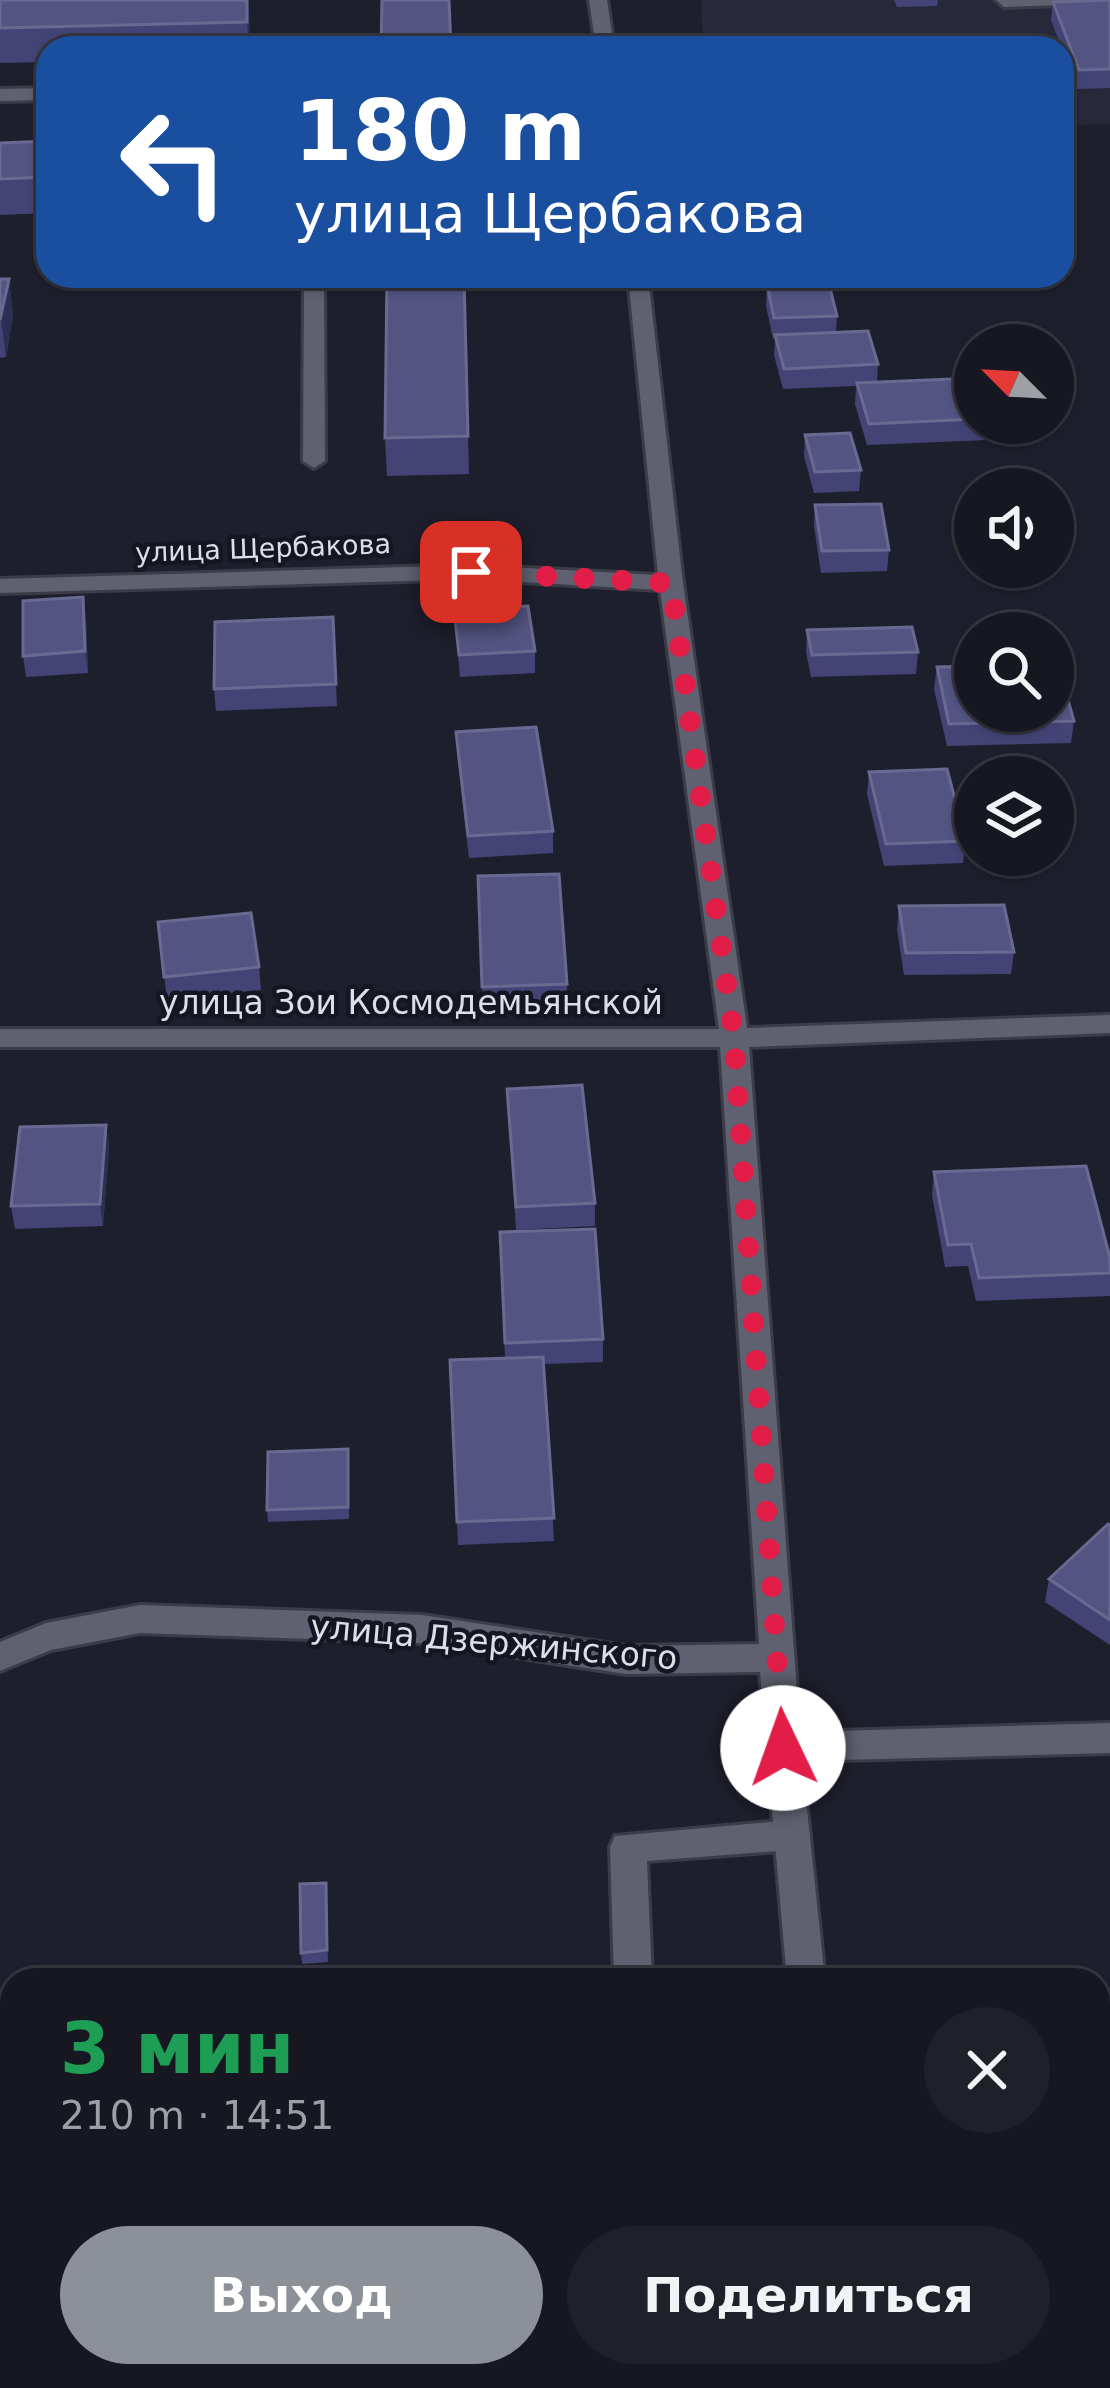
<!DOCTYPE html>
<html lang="ru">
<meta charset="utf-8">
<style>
body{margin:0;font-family:"DejaVu Sans",sans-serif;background:#1f202a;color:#f1f3f6;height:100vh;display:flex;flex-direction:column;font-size:45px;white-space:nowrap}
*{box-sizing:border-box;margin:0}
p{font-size:39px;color:#9e9fa5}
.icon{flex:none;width:66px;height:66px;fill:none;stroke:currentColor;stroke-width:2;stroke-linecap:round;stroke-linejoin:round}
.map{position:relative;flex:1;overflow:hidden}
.panel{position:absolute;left:0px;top:1968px;width:1110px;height:420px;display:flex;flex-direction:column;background:#161721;border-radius:36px 36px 0 0;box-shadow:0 3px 9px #0004,0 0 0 3px #35363f}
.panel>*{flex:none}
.top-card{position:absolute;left:36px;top:36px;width:1038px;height:252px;border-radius:36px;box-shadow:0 3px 9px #0004,0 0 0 3px #35363f;background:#1a4fa0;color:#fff;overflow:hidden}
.needle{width:78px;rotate:294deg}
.buttons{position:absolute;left:954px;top:324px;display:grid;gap:24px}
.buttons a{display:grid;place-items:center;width:120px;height:120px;border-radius:50%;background:#161721;box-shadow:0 3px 9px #0004,0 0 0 3px #35363f;font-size:60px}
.pin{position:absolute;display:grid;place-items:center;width:102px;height:102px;color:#fff;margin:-51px;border-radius:24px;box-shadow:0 6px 18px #0006}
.me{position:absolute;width:132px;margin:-66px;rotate:357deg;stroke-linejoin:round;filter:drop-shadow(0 0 9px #0008)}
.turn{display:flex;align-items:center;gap:42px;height:252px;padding:0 60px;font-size:54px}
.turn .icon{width:156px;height:156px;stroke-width:2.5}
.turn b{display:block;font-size:84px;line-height:102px}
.round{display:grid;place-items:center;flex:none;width:126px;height:126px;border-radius:63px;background:#1f202a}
.headline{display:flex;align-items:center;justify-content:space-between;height:204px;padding:0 60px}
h1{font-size:72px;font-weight:600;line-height:90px;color:#1e9e55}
.action{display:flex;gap:24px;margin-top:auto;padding:24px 60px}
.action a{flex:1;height:138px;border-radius:72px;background:#8c9099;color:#fff;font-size:48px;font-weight:600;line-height:138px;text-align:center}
.action a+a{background:#1f202a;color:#f1f3f6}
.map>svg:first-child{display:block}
</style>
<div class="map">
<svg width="1110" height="2388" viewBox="0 0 1110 2388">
<rect width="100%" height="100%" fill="#1e1f2c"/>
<path fill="#27283a" d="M701,0H1110V124L1062,125V48H703Z"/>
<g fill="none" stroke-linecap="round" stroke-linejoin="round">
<g stroke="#3b3c47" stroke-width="6">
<g id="service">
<path d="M996,0H1070L1061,5L1004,7Z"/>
<path d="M48,88V100L0,101V89Z"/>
<path d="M304,276H324L325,461L314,468L303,461Z"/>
<path d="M792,1820L805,1824L810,1835L805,1846L792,1850L647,1861L652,1980H614L610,1847L615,1836Z"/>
<path d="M613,2376H667L672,2387L608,2388Z"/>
</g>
</g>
<g stroke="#3b3c47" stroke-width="6">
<g id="minor">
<path d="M589,0H607L614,48H596Z"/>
<path d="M628,276H648L683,583L747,1028L1110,1015V1033L749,1047L800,1732L1110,1723V1753L802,1761L825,1980H787L760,1672L626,1674L422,1643L140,1633L51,1650L0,1671V1642L46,1623L140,1605L422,1615L626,1646L759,1644L720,1047H0V1029H719L660,590L471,579L0,593V579L471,565L658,575Z"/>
<path d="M824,2376H866L867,2388H825Z"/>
</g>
</g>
<use href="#service" fill="#5f6170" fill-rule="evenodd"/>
<use href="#minor" fill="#5f6170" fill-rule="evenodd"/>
</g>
<g fill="#434475">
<path d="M0,0H248L249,48H48V62L0,63Z"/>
<path d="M894,0H938L937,6L897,7Z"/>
<path d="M1110,0V88L1077,89L1051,20L1053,2Z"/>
<path d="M48,141V213L0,215V143Z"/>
<path d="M464,276L469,474L387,476L385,438Z"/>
<path d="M0,279H9L13,316L6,357L0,358Z"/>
<path d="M767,285L837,316L836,332L878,364L877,382L975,378V423H989L987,440L867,445L855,404L856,386L783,389L774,355L775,339H773L766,306Z"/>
<path d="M805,435L861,470L859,491L814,493L804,456Z"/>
<path d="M815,505L889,550L887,571L821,573L814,526Z"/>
<path d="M454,610L535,651V673L460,677Z"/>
<path d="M333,617L337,706L216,711L214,689Z"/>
<path d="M86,619L88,673L26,677L23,656Z"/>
<path d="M807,630L918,652L916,674L811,677L806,652Z"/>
<path d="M937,667L1074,721L1071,743L947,746L934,689Z"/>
<path d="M456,732L553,831V853L469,858L457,754Z"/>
<path d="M869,772L966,841L963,863L884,866L867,794Z"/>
<path d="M478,876L567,984V1007L483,1009Z"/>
<path d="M899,906L1014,952L1011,974L904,975L897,929Z"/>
<path d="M158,922L259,967L261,990L167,999Z"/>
<path d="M507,1089L595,1203V1226L516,1230Z"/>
<path d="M106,1125L109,1147L103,1226L15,1229L11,1206Z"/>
<path d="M934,1172L1110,1258V1296L976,1301L968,1266L945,1267L932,1195Z"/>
<path d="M500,1232L603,1339V1362L544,1364L554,1541L458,1545L450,1360L505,1358Z"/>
<path d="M349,1461V1519L268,1522L267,1510Z"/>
<path d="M1110,1525V1645L1045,1602L1049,1579Z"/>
<path d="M326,1883L328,1962L302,1964L301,1953Z"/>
</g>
<g fill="#2d2e52">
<path d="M248,0L250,26L249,48L247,22Z"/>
<path d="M9,279L13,316L6,357L1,320Z"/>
<path d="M83,597L86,619L88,673L85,651Z"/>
<path d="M106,1125L109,1147L103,1226L100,1204Z"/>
</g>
<g fill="#535481" stroke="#696a91" stroke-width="3">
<path d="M0,0H247V22L0,28Z"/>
<path d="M382,0H449L451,48H381Z"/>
<path d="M1110,0V69L1079,70L1053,2Z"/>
<path d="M48,141V177L0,179V143Z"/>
<path d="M387,276H464L468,436L385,438Z"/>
<path d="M0,279H9L0,320Z"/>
<path d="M829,284L837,316L774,318L767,285Z"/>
<path d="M868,331L878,364L784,369L775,335Z"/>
<path d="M975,378V419L869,424L857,383Z"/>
<path d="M850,433L861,470L815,472L805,435Z"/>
<path d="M881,504L889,550L822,551L815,505Z"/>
<path d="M83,597L85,651L23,656V601Z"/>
<path d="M528,606L535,651L459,655L454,610Z"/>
<path d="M333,617L336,684L214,689L215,622Z"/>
<path d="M912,627L918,652L812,655L807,630Z"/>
<path d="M1058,664L1074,721L949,724L937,667L975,666V711H1053V665Z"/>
<path d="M536,727L553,831L468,836L456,732Z"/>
<path d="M947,769L966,841L886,844L869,772Z"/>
<path d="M559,874L567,984L482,987L478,876Z"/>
<path d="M1004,905L1014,952L906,953L899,906Z"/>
<path d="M251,913L259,967L164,977L158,922Z"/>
<path d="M582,1085L595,1203L516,1207L507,1089Z"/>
<path d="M106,1125L100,1204L11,1206L20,1127Z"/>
<path d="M1086,1166L1110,1258V1273L979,1278L971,1244L948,1245L934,1172Z"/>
<path d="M595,1229L603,1339L505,1343L500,1232Z"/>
<path d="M543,1357L554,1518L457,1522L450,1360Z"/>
<path d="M348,1449V1507L267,1510L268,1452Z"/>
<path d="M1108,1524L1110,1525V1620L1049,1579Z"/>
<path d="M326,1883L327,1950L301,1953L300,1884Z"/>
</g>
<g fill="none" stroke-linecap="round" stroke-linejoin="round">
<path stroke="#e11d48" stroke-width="21" stroke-dasharray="0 37.8" d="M471,572L671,583L734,1038L783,1748"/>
</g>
<g text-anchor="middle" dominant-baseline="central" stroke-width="9" stroke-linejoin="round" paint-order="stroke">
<g font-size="27" fill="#dddee7" stroke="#151622">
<text transform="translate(263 548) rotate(-2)">улица Щербакова</text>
</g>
<g font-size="33" fill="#dddee7" stroke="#151622">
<text x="411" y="1002">улица Зои Космодемьянской</text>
<text transform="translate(494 1642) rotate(5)">улица Дзержинского</text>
</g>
</g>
</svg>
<div class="buttons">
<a><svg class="needle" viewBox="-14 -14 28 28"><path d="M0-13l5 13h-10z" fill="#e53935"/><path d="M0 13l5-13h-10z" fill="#9e9fa5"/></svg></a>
<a><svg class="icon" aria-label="sound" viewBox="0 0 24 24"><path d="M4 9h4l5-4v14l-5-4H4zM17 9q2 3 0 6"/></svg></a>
<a><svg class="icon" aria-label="search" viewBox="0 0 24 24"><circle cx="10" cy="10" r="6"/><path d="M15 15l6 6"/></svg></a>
<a><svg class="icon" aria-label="layers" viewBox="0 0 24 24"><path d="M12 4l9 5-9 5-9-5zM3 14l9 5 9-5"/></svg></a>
</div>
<div class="pin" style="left:471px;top:572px;background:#d93025"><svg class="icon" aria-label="arrive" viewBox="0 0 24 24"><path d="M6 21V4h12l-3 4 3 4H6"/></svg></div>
<svg class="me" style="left:783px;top:1748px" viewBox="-20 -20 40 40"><circle r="19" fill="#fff"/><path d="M0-13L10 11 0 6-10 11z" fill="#e11d48"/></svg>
<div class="top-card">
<div class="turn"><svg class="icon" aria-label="left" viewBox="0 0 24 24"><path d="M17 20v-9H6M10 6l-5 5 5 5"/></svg><div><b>180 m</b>улица Щербакова</div></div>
</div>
<section class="panel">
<div class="headline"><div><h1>3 мин</h1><p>210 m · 14:51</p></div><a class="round"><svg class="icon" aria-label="close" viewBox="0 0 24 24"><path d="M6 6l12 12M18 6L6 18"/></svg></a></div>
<div class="action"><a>Выход</a><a>Поделиться</a></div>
</section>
</div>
